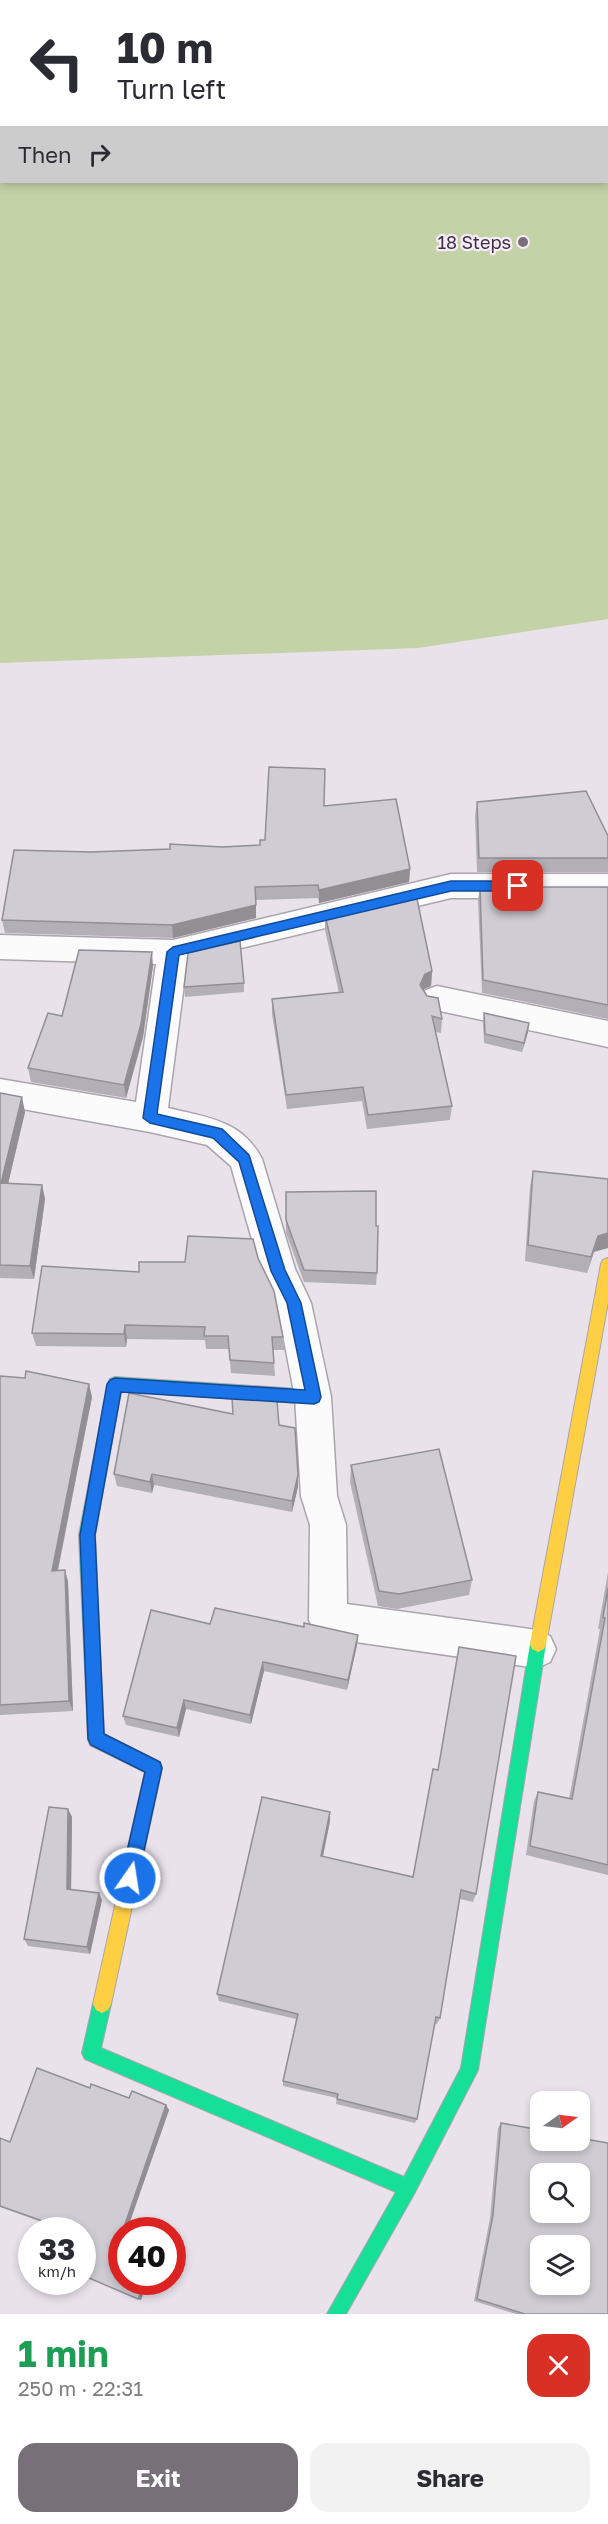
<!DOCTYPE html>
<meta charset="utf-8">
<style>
body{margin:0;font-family:"Golos Text",sans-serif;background:#f2f2f3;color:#2b2b33;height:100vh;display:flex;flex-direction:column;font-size:22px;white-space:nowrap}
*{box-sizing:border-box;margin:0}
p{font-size:20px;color:#7c7c81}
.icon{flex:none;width:33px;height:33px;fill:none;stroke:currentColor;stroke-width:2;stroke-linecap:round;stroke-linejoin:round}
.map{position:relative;height:2314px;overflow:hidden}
.drawer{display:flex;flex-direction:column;background:#fff;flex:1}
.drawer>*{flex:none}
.top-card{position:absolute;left:0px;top:0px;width:609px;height:183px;box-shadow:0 3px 9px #0003;background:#fff;color:#2b2b33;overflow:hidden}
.needle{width:39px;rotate:76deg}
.tools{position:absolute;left:530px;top:2091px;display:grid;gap:12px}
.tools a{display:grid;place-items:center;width:60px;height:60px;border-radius:12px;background:#fff;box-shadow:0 3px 9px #0003;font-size:30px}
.speed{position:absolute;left:18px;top:2217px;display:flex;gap:12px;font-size:30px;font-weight:700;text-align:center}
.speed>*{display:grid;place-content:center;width:78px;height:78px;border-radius:50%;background:#fff;box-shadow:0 3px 9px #0003;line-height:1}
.speed small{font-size:15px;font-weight:400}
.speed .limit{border:9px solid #d22;background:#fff;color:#111}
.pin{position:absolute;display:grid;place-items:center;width:51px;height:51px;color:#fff;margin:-26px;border-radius:12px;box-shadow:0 3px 9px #0006}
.me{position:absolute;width:66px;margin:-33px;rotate:13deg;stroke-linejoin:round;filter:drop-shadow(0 0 4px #0008)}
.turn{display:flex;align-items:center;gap:21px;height:126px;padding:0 18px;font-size:27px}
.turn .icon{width:78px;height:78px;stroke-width:2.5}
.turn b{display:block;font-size:42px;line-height:51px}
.then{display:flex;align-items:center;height:57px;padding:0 18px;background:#0003;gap:12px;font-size:22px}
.round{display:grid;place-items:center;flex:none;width:63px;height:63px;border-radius:18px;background:#f2f2f3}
.headline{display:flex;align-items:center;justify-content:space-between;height:102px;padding:0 18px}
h1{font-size:36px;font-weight:700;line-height:45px;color:#1e9e55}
.primary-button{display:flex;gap:12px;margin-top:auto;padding:12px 18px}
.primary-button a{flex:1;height:69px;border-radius:18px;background:#777078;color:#fff;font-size:24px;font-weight:700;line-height:69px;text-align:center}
.primary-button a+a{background:#f2f2f3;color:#2b2b33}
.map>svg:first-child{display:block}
</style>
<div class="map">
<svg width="608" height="2314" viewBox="0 0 608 2314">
<rect width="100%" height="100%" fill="#e9e2eb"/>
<path fill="#c4d2a7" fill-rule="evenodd" d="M0,0H608V619L418,648L0,663ZM2,2H608V182H2Z"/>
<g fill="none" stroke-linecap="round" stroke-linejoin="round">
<g stroke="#aaa5ac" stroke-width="3">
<g id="street">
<path d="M451,874H608V898H451L187,961L168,1108C206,1117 242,1120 262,1159L295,1269L311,1303L331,1397L337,1496L346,1525L347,1604L537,1630L550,1636L556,1649L550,1662L537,1668L328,1638L315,1633L309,1620L310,1525L301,1496L295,1397L277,1304L261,1271L231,1166L207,1145L150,1132L0,1105V1079L136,1102L156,964L0,959V935L173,940Z"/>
<path d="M437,986L608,1021V1047L426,1008L421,999L426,990Z"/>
</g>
</g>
<g stroke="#aaa5ac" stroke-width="2">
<g id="fast">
<path d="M115,1377L313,1390L318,1392L320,1397L318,1402L313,1404L121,1391L95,1535L101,1668L99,1673L93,1676L87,1673L85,1668L79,1535L108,1384L110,1379Z"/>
<path d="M538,1636L544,1639L546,1644L478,2070L414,2194L346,2314H327L396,2192L85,2059L82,2053L93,2004L96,1998L102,1995L108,1998L111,2004L101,2048L404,2177L461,2068L530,1644L532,1639Z"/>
</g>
</g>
<g stroke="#aaa5ac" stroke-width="2">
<g id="slow">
<path d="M608,1258V1302L546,1644L544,1649L538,1652L532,1649L530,1644L601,1264L603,1260Z"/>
<path d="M93,1660L99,1663L101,1668L104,1734L160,1762L162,1768L111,2004L108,2010L102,2013L96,2010L93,2004L145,1772L90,1745L88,1739L85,1668L87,1663Z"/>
</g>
</g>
<use href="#street" fill="#fcfbfc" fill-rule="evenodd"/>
<use href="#fast" fill="#16e098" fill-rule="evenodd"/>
<use href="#slow" fill="#ffcf43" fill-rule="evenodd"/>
</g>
<g fill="#b2afb6">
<path d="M477,802L608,836V872H477L475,816Z"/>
<path d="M324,806L410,869L409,882L319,903L318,898L255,900L256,918L173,938L5,933L2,920L91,852L260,845Z"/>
<path d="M480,887H608V1019L482,993L478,900Z"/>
<path d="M325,915L432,971L431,986L424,989L423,990L442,1019L441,1033L436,1032L452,1106L450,1120L367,1129L362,1101L287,1109L272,1014V999L339,993L325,930Z"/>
<path d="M153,966L143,1037L126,1098L31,1082L28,1068L62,1016Z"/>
<path d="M244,983V992L185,997L184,987Z"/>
<path d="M484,1013L528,1032L522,1052L484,1043L483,1022Z"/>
<path d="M0,1093L25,1112L8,1183L42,1185L45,1199L34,1279L0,1278Z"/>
<path d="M533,1171L594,1252L587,1273L525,1261L530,1187Z"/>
<path d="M286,1220L376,1226L377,1273L376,1285L304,1282L286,1233Z"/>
<path d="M139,1272L283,1337L284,1350H273L275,1376L231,1373L229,1349H206L205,1340L127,1339L126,1347L36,1346L32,1333Z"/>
<path d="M0,1376L92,1397L58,1571L65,1570L68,1582L73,1711L0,1715Z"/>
<path d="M279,1425L298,1475V1487L292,1512L154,1485L152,1493L117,1486L114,1474Z"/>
<path d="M351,1465L472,1580L469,1595L397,1609L378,1606L350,1482Z"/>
<path d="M608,1572V1875L526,1855L534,1801L538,1792L569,1799L600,1629H598Z"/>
<path d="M210,1624L304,1627L358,1635L357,1645L347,1690L264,1671L251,1724L186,1709L179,1737L126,1725L123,1716Z"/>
<path d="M68,1809L72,1817L71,1889L102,1900L90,1954L28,1946L24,1939Z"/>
<path d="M330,1812V1821L323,1857L476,1894L473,1902L460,1899L440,2018L437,2024L434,2023L417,2119L415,2123L336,2104L337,2098L283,2086V2081L296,2019L219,2001L217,1994Z"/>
<path d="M90,2088L129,2098L166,2105L169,2110L127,2230H122V2282L141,2300L82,2275V2230H64L0,2207V2138L10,2142Z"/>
<path d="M501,2123L608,2314H516L474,2301L490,2218L498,2128Z"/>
</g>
<g fill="#918f94">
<path d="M410,869L409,882L319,903V890Z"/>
<path d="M256,905V918L173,938L172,925Z"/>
<path d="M152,952L153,966L143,1037L126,1098L124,1085Z"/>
<path d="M432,971L431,986L424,989L419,1000L420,985L425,974Z"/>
<path d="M529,1023L528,1032L522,1052L524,1043Z"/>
<path d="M22,1097L25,1112L5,1197L1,1183Z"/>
<path d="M42,1185L45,1199L34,1279L30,1266Z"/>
<path d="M608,1233V1248L594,1252L587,1273L598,1236Z"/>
<path d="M125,1325L127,1339L126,1347L124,1334Z"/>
<path d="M89,1384L92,1397L55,1583L52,1571Z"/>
<path d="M152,1474L154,1485L152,1493L150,1482Z"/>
<path d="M298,1475V1487L292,1512V1501Z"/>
<path d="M65,1570L68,1582L73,1711L69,1701Z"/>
<path d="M358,1635L357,1645L347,1690L348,1680Z"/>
<path d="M263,1662L264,1671L251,1724L250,1715Z"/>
<path d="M184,1700L186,1709L179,1737L177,1728Z"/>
<path d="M68,1809L72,1817L71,1896L67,1889Z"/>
<path d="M330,1812V1821L321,1865V1856Z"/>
<path d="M99,1893L102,1900L90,1954L87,1947Z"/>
<path d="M166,2105L169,2110L127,2230H123Z"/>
<path d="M145,2282H148L141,2300L138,2299Z"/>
</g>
<g fill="#cfccd4" stroke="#918f94" stroke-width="1.5" fill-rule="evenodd">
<path d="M269,767L325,769L324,806L396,799L410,869L319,890L318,885L255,887L256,905L172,925L2,920L14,850L91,852L170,849V844L222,847L260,845V840H265Z"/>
<path d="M586,791L608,836V858H479L477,802Z"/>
<path d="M480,887H608V1005L483,980Z"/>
<path d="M416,894L432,971L425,974L420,985L427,996L438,998L442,1019L432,1016L452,1106L368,1115L363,1087L286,1095L272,999L343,992L325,915Z"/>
<path d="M240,941L244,983L184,987L188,953Z"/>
<path d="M79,950L152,952L141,1024L124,1085L28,1068L48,1013L62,1016Z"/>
<path d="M484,1013L529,1023L524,1043L485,1034Z"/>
<path d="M0,1093L22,1097L1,1183L42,1185L30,1266L0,1265Z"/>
<path d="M533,1171L608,1179V1233L598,1236L591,1257L528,1245Z"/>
<path d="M376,1191V1226H378L377,1273L304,1270L286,1220V1192Z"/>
<path d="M188,1236L253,1239L258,1258L274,1291L283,1337H272L274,1363L230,1360L228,1336H204L205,1327L125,1325L124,1334L32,1333L42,1266L139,1272V1262H185Z"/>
<path d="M26,1371L89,1384L52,1571L65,1570L69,1701L0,1705V1376L25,1378Z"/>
<path d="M129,1393L233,1414L232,1398L277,1401L279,1425L295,1428L298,1475L292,1501L152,1474L150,1482L114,1474Z"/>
<path d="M439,1449L472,1580L399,1594L379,1591L351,1465Z"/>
<path d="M608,1588V1865L530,1846L538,1792L572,1799L605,1618L603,1617Z"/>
<path d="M215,1608L304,1627V1623L358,1635L348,1680L263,1662L250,1715L184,1700L177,1728L123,1716L151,1610L210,1624Z"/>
<path d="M459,1647L516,1656L476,1894L461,1890L440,2018L436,2017L417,2119L337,2099L338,2094L283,2081L298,2014L217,1994L262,1797L330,1812L321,1856L413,1877L433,1769L438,1770Z"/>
<path d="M49,1807L68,1809L67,1889L99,1893L87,1947L24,1939Z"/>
<path d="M37,2068L90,2088L91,2084L129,2098L132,2091L166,2105L123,2230H122V2235L119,2243L122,2244V2282H145L138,2299L82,2275V2230H68L0,2206V2138L10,2142Z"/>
<path d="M501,2123L540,2130V2140H579V2138L608,2143V2314H525L477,2299L493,2215ZM540,2174H579V2212H540ZM540,2246H579V2284H540Z"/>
</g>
<path fill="#1a73e8" stroke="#114b97" stroke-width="1.5" d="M451,881H518L525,886L518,891H451L179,955L157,1114L222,1129L249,1155L285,1270L301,1303L321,1397L319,1402L314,1404L121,1392L95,1535L104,1734L160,1762L162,1768L138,1878L136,1884L130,1886L124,1884L121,1878L145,1772L91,1745L88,1739L80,1535L107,1384L110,1380L115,1378L305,1390L287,1303L271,1271L239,1162L213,1138L150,1123L143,1118L167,952L173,947Z"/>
<circle fill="#777078" stroke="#faebfc" stroke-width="2" cx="523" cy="242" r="6"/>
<g text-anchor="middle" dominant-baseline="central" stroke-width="4.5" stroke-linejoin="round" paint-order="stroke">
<g font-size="18" fill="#39333a" stroke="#faebfc" text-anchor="end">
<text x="511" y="242">18 Steps</text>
</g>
</g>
</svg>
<div class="tools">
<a><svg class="needle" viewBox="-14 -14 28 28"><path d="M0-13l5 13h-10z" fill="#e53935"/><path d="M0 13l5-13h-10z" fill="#7c7c81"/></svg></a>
<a><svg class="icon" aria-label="search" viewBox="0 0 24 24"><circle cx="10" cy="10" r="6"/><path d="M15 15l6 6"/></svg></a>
<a><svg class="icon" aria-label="layers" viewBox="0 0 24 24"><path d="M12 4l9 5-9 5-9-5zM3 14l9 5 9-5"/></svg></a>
</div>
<div class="speed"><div>33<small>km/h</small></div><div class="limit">40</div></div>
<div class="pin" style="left:518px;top:886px;background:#d93025"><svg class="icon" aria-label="arrive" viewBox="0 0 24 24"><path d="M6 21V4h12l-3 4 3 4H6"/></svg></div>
<svg class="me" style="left:130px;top:1878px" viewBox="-20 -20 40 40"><circle r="17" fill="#1a73e8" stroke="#fff" stroke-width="3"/><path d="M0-11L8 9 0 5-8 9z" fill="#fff"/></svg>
<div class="top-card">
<div class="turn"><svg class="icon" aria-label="left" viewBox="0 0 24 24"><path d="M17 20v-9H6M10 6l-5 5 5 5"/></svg><div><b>10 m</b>Turn left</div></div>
<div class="then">Then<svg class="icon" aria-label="right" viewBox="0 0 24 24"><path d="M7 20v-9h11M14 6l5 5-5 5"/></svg></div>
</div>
</div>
<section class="drawer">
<div class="headline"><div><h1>1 min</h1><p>250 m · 22:31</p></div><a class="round" style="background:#d93025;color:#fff"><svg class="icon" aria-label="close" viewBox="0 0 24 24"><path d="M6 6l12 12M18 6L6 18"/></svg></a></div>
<div class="primary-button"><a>Exit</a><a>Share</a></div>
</section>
